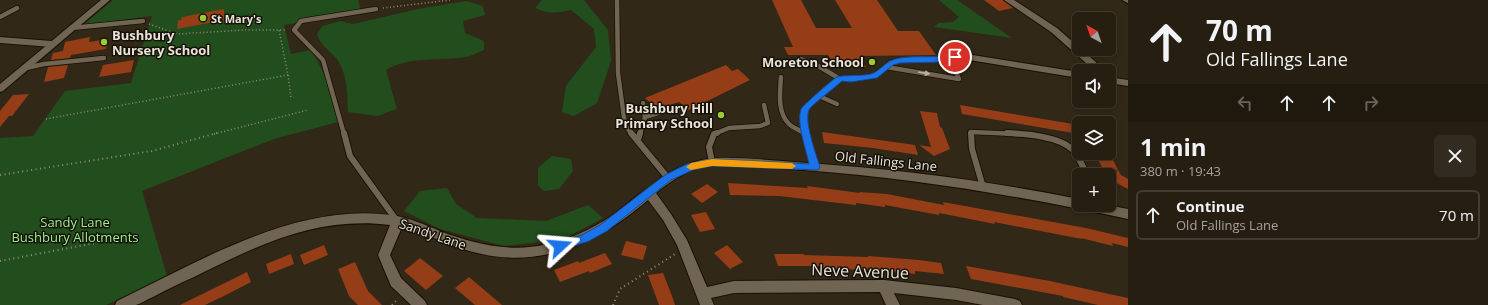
<!DOCTYPE html>
<meta charset="utf-8">
<style>
body{margin:0;font-family:"Open Sans",sans-serif;background:#322b1f;color:#f1f3f6;height:100vh;display:flex;flex-direction:column;font-size:15px;white-space:nowrap}
*{box-sizing:border-box;margin:0}
p{font-size:13px;color:#a4a29f}
.icon{flex:none;width:22px;height:22px;fill:none;stroke:currentColor;stroke-width:2;stroke-linecap:round;stroke-linejoin:round}
.map{position:relative;flex:1;overflow:hidden}
.panel{display:flex;flex-direction:column;background:#261e11;width:360px}
.panel>*{flex:none}
.hud{background:#261e11;color:#f1f3f6;overflow:hidden}
.needle{width:26px;rotate:320deg}
.fabs{position:absolute;left:1072px;top:12px;display:grid;gap:8px}
.fabs a{display:grid;place-items:center;width:44px;height:44px;border-radius:6px;background:#261e11;box-shadow:0 2px 6px #0003,0 0 0 1px #423c31;font-size:20px}
.pin{position:absolute;display:grid;place-items:center;width:34px;height:34px;color:#fff;margin:-17px;border:2px solid #fff;border-radius:50%;box-shadow:0 1px 4px #0007}
.me{position:absolute;width:44px;margin:-22px;rotate:71deg;stroke-linejoin:round;filter:drop-shadow(0 0 3px #0008)}
.turn{display:flex;align-items:center;gap:14px;height:84px;padding:0 12px;font-size:18px}
.turn .icon{width:52px;height:52px;stroke-width:2.5}
.turn b{display:block;font-size:28px;line-height:34px}
.lanes{display:flex;align-items:center;height:38px;padding:0 12px;background:#0003;justify-content:center;gap:20px;direction:ltr}
.lanes .off{opacity:.35}
.round{display:grid;place-items:center;flex:none;width:42px;height:42px;border-radius:6px;background:#322b1f}
.overview{display:flex;align-items:center;justify-content:space-between;height:68px;padding:0 12px}
h1{font-size:24px;font-weight:700;line-height:30px}
ul{padding:0;list-style:none}
li{display:flex;align-items:center;gap:12px;height:50px;margin:0 8px 6px;padding:0 4px;border:2px solid #423c31;border-radius:6px}
li div{flex:1}
li b{display:block;font-size:15px}
li em{font-style:normal}
main{display:flex;flex:1;min-height:0}
.map>svg:first-child{display:block}
</style>
<main>
<div class="map">
<svg width="1128" height="305" viewBox="0 0 1128 305">
<rect width="100%" height="100%" fill="#322817"/>
<g fill="#224e1d">
<path d="M113,0H358L361,12L284,25L291,54L310,50C327,72 331,96 338,122L274,139L142,191L167,276L106,305H0V138L33,136L65,91L131,83L152,16L83,25Z"/>
<path d="M542,0H584L608,30L611,61L597,103L574,116L562,112L566,86L596,47L594,29L571,10C558,13 548,14 535,8Z"/>
<path d="M939,0H957L1012,38L934,27L939,23L953,22L959,17Z"/>
<path d="M466,1L483,6L485,15L463,21L465,33L484,41V50C478,52 472,56 466,57C440,61 409,56 386,70L397,109L377,116L348,112C347,93 348,74 336,58C329,50 320,45 317,34L323,26L340,21L353,24L418,9Z"/>
<path d="M552,156L571,159L573,171L559,189L544,191L538,185V168Z"/>
<path d="M447,188L456,204L477,218L546,221L588,205L603,218L564,239L504,246L440,229L404,211L420,191Z"/>
</g>
<g fill="#953d16">
<path d="M772,0H801L816,28H852L835,0H877L898,31H919L936,55L860,56L866,67H835L828,55H788L784,47H793Z"/>
<path d="M984,0H1003L1013,8L999,11Z"/>
<path d="M224,9V20L177,29L178,20H181L182,17Z"/>
<path d="M90,37L89,42L108,39L106,49L71,55L70,58L51,60L53,53L63,51L65,42Z"/>
<path d="M134,60L131,72L99,77L103,65Z"/>
<path d="M68,65L64,78L44,82L48,67Z"/>
<path d="M726,65L732,71L738,69L750,80L689,110L679,102L657,109L645,98Z"/>
<path d="M29,94L12,116H9L0,127V111L13,95Z"/>
<path d="M960,105L1079,125V134L962,114Z"/>
<path d="M920,111L937,113L940,127L942,128L950,149L934,156L919,145L931,147Z"/>
<path d="M822,132L915,145L918,155L873,148L824,143Z"/>
<path d="M1095,154L1111,156L1118,170L1102,167Z"/>
<path d="M1118,170L1121,175L1128,179V189L1109,179Z"/>
<path d="M728,183L808,188L807,186L860,193L859,192L887,194L944,205L943,202L1086,228L1128,238V247L1112,243L1113,246L1081,238L1082,239L994,222L995,224L939,213V215L885,205V207L856,203V205L779,196L730,195Z"/>
<path d="M707,184L718,192L702,203L691,194Z"/>
<path d="M706,212L715,229L700,232L691,215Z"/>
<path d="M626,241L647,246L643,260L621,255Z"/>
<path d="M324,245L328,255L304,265L300,255Z"/>
<path d="M727,245L743,262L730,269L714,253Z"/>
<path d="M605,253L612,264L590,273L589,271L560,282L554,270L578,261L579,263Z"/>
<path d="M291,254L294,264L269,274L266,264Z"/>
<path d="M774,254H804V255L868,257V256L919,260L941,263L944,274L915,271V274L864,268L865,270L820,268V266H778Z"/>
<path d="M420,258L443,276L426,290L404,271Z"/>
<path d="M355,262L368,291L382,305H358L349,296L338,269Z"/>
<path d="M966,266L1050,281L1109,294L1128,298V305H1098L1063,297V296L971,279Z"/>
<path d="M247,272L251,282L226,295L205,305H180Z"/>
<path d="M663,273L672,296L675,305H659L648,275Z"/>
<path d="M469,277L502,305H475L455,288Z"/>
</g>
<g fill="none" stroke-linecap="round" stroke-linejoin="round">
<g stroke="#1a1102" stroke-width="6">
<g id="service-far1">
<path d="M617,0L618,73L625,125L632,134"/>
<path d="M0,17L17,8"/>
<path d="M71,28L143,21"/>
<path d="M800,59L815,64L840,79H851L874,76L890,63L900,60H943L960,56"/>
<path d="M886,67L959,79L953,66L947,59"/>
<path d="M26,68L44,64L104,58"/>
<path d="M781,77C780,92 777,112 789,124C794,129 801,130 805,134"/>
<path d="M837,104L819,96L840,79"/>
<path d="M645,117L668,110"/>
<path d="M805,133C803,115 803,107 819,96"/>
<path d="M344,134L323,60L294,30L301,21L376,9"/>
<path d="M640,134L645,117L643,103"/>
<path d="M714,134L729,128L760,126L768,123L764,105"/>
<path d="M971,134V132L1019,134"/>
</g>
</g>
<g stroke="#1a1102" stroke-width="8">
<g id="service">
<path d="M344,133L350,156L397,221"/>
<path d="M631,133L668,178"/>
<path d="M805,133L815,167"/>
<path d="M971,133L972,149L983,187"/>
<path d="M1007,133C1025,134 1059,136 1073,150C1079,157 1083,167 1087,175"/>
<path d="M638,140L640,133"/>
<path d="M712,162L709,147L714,134L717,133"/>
</g>
</g>
<g stroke="#1a1102" stroke-width="2">
<g id="minor">
<path d="M1004,0H1014L1057,28L1106,71H1095L1051,32Z"/>
<path d="M1122,0H1128V3Z"/>
<path d="M0,37L52,41L57,44L52,47L0,43Z"/>
<path d="M960,53L1079,72V78L957,58L955,56L957,54Z"/>
<path d="M1109,77L1128,80V86L1109,83Z"/>
<path d="M714,158C745,157 777,161 808,163C899,169 989,181 1079,199V205H1107L1128,209V219C1020,196 913,178 803,170C771,168 735,162 703,167C686,170 670,182 656,193L671,214L687,240L707,287L734,281L884,280L956,288L1015,299L1020,301L1022,305H983L956,300L894,293L900,305H886L880,292L734,293L711,298L714,305H700L677,245L663,220L648,200C598,243 541,270 473,252C449,246 426,233 402,227L390,255L401,278L425,301L427,305H411L391,286L378,255L390,225C317,216 258,245 194,277C180,283 166,290 153,297C148,299 142,303 136,305C130,305 122,305 115,305L117,301C202,260 300,200 397,216C412,219 426,225 440,231C474,244 510,253 547,244C574,238 601,225 622,208C653,184 673,163 714,158Z"/>
</g>
</g>
<g stroke="#1a1102" stroke-width="2">
<path id="tertiary" d="M101,0H110L3,91L0,92V84Z"/>
</g>
<g stroke="#938b7d" stroke-width="1.5" stroke-dasharray="1 2.5" stroke-linecap="butt">
<path d="M383,8L450,0"/>
<path d="M149,24L177,34L245,30H286"/>
<path d="M288,75L291,98"/>
<path d="M46,119L288,75L279,30"/>
<path d="M214,134L308,110"/>
</g>
<g stroke="#938b7d" stroke-width="2" stroke-dasharray="1 3.5" stroke-linecap="butt">
<path d="M0,175L152,151L217,133"/>
<path d="M0,261L138,235"/>
<path d="M392,305L398,299"/>
<path d="M613,305L620,289L675,254"/>
</g>
<use href="#service-far1" stroke="#706552" stroke-width="4.5"/>
<use href="#service" stroke="#706552" stroke-width="6"/>
<use href="#minor" fill="#706552" fill-rule="evenodd"/>
<use href="#tertiary" fill="#706552" fill-rule="evenodd"/>
</g>
<defs><path id="oneway-solid" d="M-6-.8H1V-3.2L6.5 0L1 3.2V.8H-6Z"/></defs>
<use fill="#b9b1a2" href="#oneway-solid" transform="translate(924 73) rotate(9)"/>
<path fill="#1a73e8" stroke="#114b97" d="M955,54L959,57L957,58L943,62L900,63L893,65L877,78L851,82L842,81C836,87 811,105 809,110C804,122 816,154 820,167L818,170L712,166L693,170L671,180L607,231L589,241L560,251L556,250L555,246L556,243L582,235L600,225L665,175L687,164L712,159L809,164C806,149 796,123 801,109C802,106 833,79 837,77C841,75 863,76 871,74C881,71 885,60 900,58C918,55 936,59 955,54Z"/>
<path fill="#f59e0b" d="M712,159L792,163L796,166L792,169L712,166L691,170L686,167L691,163Z"/>
<g fill="#9cca32" stroke="#16120a" stroke-width="1.5">
<circle cx="203" cy="18" r="4"/>
<circle cx="104" cy="42" r="4"/>
<circle cx="872" cy="62" r="4"/>
<circle cx="721" cy="115" r="4"/>
</g>
<g text-anchor="middle" dominant-baseline="central" stroke-width="3" stroke-linejoin="round" paint-order="stroke">
<g font-size="11" font-weight="bold" fill="#eae3d8" stroke="#16120a" text-anchor="start">
<text x="211" y="18">St Mary's</text>
</g>
<g font-size="13" font-weight="bold" fill="#eae3d8" stroke="#16120a" text-anchor="end">
<text x="112" y="35" text-anchor="start">Bushbury<tspan x="112" dy="15">Nursery School</tspan></text>
<text x="864" y="62">Moreton School</text>
<text x="713" y="108">Bushbury Hill<tspan x="713" dy="15">Primary School</tspan></text>
</g>
<g font-size="13" fill="#eae3d8" stroke="#16120a">
<text transform="translate(886 161) rotate(6)">Old Fallings Lane</text>
<text transform="translate(433 234) rotate(19)">Sandy Lane</text>
</g>
<g font-size="13" fill="#99f18d" stroke="#16120a">
<text x="75" y="222">Sandy Lane<tspan x="75" dy="15">Bushbury Allotments</tspan></text>
</g>
<g font-size="16" fill="#eae3d8" stroke="#16120a">
<text transform="translate(860 271) rotate(2)">Neve Avenue</text>
</g>
</g>
</svg>
<div class="fabs">
<a><svg class="needle" viewBox="-14 -14 28 28"><path d="M0-13l5 13h-10z" fill="#e53935"/><path d="M0 13l5-13h-10z" fill="#a4a29f"/></svg></a>
<a><svg class="icon" aria-label="sound" viewBox="0 0 24 24"><path d="M4 9h4l5-4v14l-5-4H4zM17 9q2 3 0 6"/></svg></a>
<a><svg class="icon" aria-label="layers" viewBox="0 0 24 24"><path d="M12 4l9 5-9 5-9-5zM3 14l9 5 9-5"/></svg></a>
<a>+</a>
</div>
<div class="pin" style="left:955px;top:57px;background:#d93025"><svg class="icon" aria-label="arrive" viewBox="0 0 24 24"><path d="M6 21V4h12l-3 4 3 4H6"/></svg></div>
<svg class="me" style="left:560px;top:246px" viewBox="-20 -20 40 40"><path d="M0-17L14 15 0 8-14 15z" fill="#1a73e8" stroke="#fff" stroke-width="4"/></svg>
</div>
<section class="panel">
<div class="hud">
<div class="turn"><svg class="icon" aria-label="ahead" viewBox="0 0 24 24"><path d="M12 20V5M6 11l6-6 6 6"/></svg><div><b>70 m</b>Old Fallings Lane</div></div>
<div class="lanes"><svg class="icon off" aria-label="left" viewBox="0 0 24 24"><path d="M17 20v-9H6M10 6l-5 5 5 5"/></svg><svg class="icon" aria-label="ahead" viewBox="0 0 24 24"><path d="M12 20V5M6 11l6-6 6 6"/></svg><svg class="icon" aria-label="ahead" viewBox="0 0 24 24"><path d="M12 20V5M6 11l6-6 6 6"/></svg><svg class="icon off" aria-label="right" viewBox="0 0 24 24"><path d="M7 20v-9h11M14 6l5 5-5 5"/></svg></div>
</div>
<div class="overview"><div><h1>1 min</h1><p>380 m · 19:43</p></div><a class="round"><svg class="icon" aria-label="close" viewBox="0 0 24 24"><path d="M6 6l12 12M18 6L6 18"/></svg></a></div>
<ul>
<li><svg class="icon" aria-label="ahead" viewBox="0 0 24 24"><path d="M12 20V5M6 11l6-6 6 6"/></svg><div><b>Continue</b><p>Old Fallings Lane</p></div><em>70 m</em></li>
</ul>
</section>
</main>
